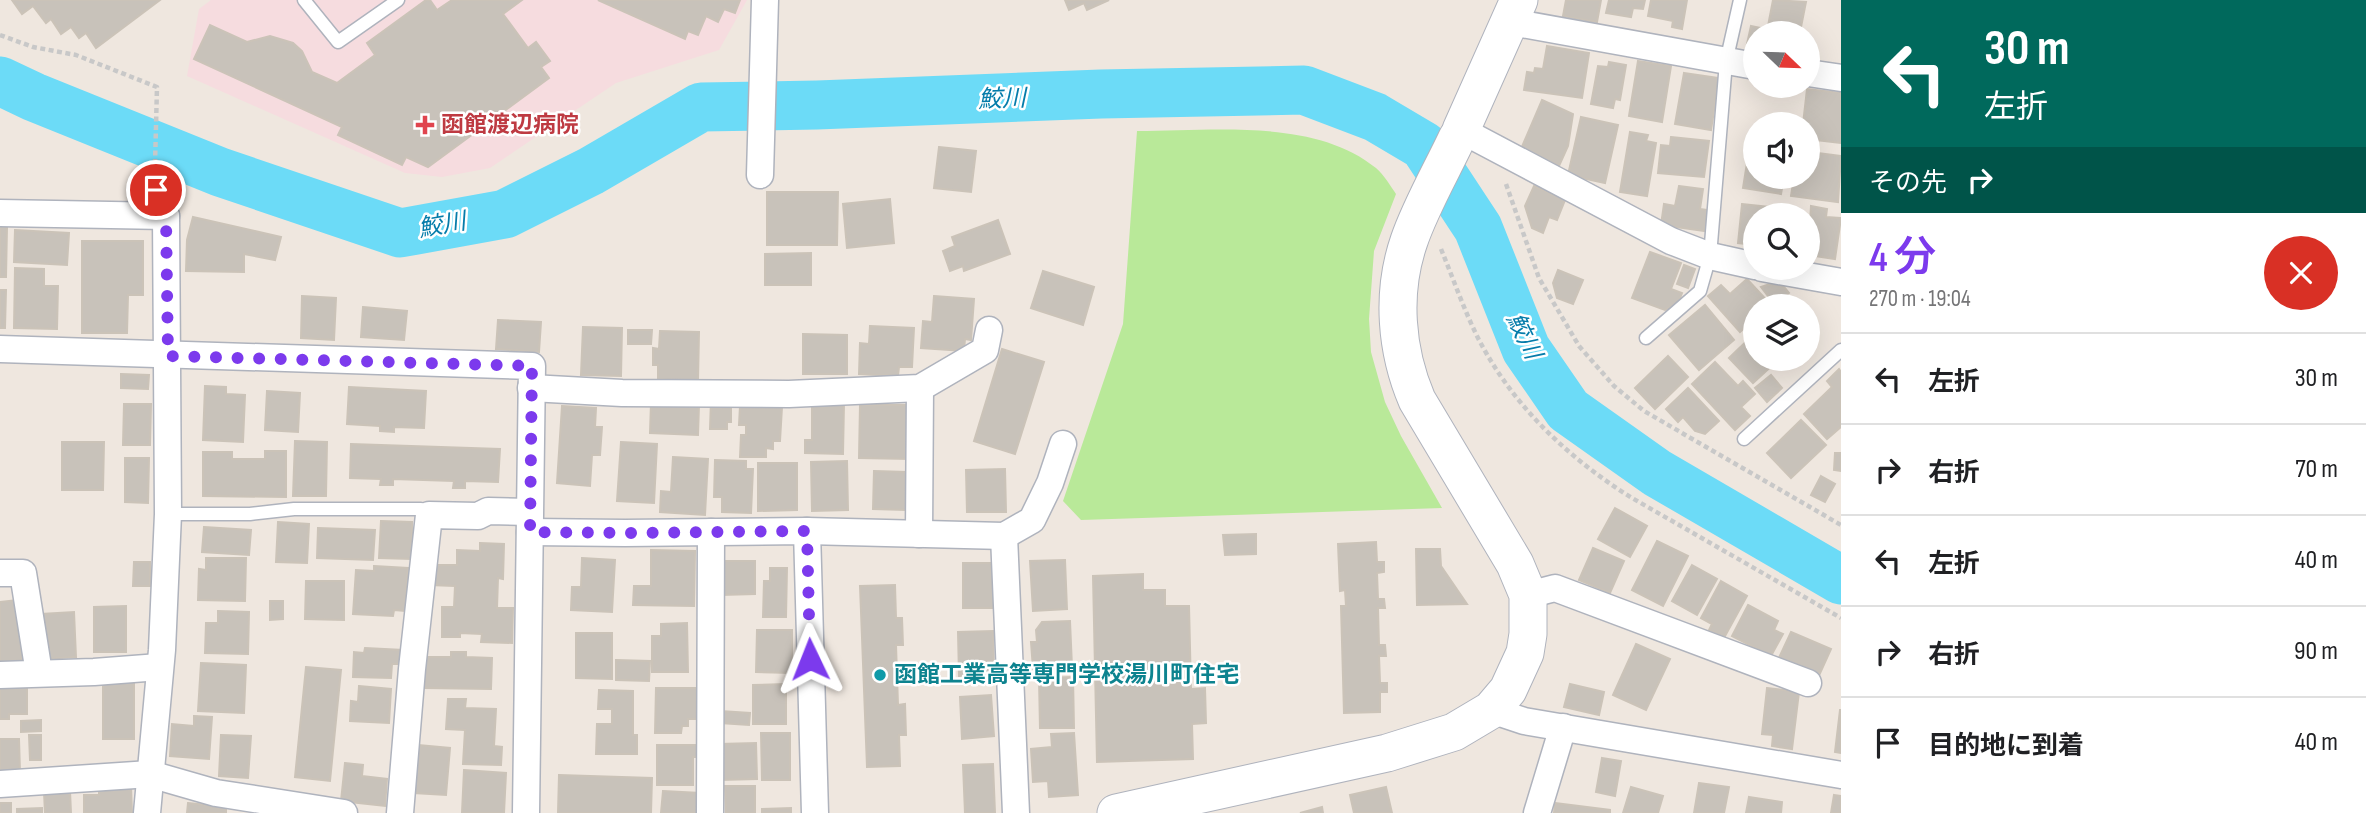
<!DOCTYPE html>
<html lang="ja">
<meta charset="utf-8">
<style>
body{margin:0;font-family:"Sofia Sans Condensed","Noto Sans JP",sans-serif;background:#f6f6f6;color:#202124;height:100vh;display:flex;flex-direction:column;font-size:26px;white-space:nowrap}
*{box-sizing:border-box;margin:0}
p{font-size:23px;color:#757577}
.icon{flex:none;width:38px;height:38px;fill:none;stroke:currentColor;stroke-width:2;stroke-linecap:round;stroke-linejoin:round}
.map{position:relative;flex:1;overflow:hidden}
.panel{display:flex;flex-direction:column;background:#fff;width:525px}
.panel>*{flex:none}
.hud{background:#00695c;color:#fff;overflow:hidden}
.needle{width:46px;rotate:113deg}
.tools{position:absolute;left:1743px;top:21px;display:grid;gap:14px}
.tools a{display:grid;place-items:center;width:77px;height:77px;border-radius:50%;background:#fff;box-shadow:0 7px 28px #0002;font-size:35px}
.pin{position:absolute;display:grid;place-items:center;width:60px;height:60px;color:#fff;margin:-30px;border:4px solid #fff;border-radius:50%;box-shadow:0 2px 7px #0007}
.me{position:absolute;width:77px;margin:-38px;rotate:358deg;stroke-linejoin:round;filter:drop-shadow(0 0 5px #0008)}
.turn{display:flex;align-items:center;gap:24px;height:147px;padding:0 28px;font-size:32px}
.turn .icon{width:91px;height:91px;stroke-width:2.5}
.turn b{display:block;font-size:49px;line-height:60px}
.then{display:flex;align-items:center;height:66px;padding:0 28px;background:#0003;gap:14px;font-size:26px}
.round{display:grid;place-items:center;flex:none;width:74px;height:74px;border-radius:37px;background:#f6f6f6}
.head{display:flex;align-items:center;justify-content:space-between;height:119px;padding:0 28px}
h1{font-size:42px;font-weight:600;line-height:52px;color:#7c3aed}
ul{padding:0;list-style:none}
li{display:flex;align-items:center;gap:21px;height:91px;padding:0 28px;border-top:2px solid #e0e0e0}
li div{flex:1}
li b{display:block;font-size:26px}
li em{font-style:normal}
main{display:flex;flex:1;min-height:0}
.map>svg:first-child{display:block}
</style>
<main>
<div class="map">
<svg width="1841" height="813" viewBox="0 0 1841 813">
<rect width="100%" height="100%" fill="#efe7df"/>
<path fill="#f6dcdf" d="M211,0H747L719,50L616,83L490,168L442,177L405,173L187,76L199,9Z"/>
<path fill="#b9e999" d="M1137,131C1213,131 1315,118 1376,168C1384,175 1390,185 1396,194L1374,251L1369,319L1371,352L1385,402L1401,436L1442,508L1081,520L1063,501L1123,324Z"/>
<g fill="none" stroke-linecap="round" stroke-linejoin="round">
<path stroke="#6cdbf7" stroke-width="49" d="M0,81L34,97L220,172L400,233L505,214L591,171L701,107L817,105L1101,94L1304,90L1375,117L1424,146L1478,228L1526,349L1568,410L1657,473L1841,580"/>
</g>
<g fill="#c8c2ba" stroke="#cbc3b8" stroke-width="2">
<path d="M12,0H160L96,48L86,33L79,38L71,27L61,34L51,19L46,23L33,6L22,14Z"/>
<path d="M426,0H430L437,10L452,0H522L503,14L528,48L536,42L550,61L541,67L549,78L428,167L406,157L402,165L338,135L342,127L194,59L210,25L247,42L270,36L293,43L302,51L312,72L337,83L375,55L367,43Z"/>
<path d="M598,0H740L735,13L724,9L718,22L706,16L698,35L688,31L685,39Z"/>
<path d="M1065,0H1109L1087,10L1084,3L1069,10Z"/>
<path d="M1566,0H1601L1597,22L1563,16Z"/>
<path d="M1609,0H1645L1643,9L1633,8L1631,17L1606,13Z"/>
<path d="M1651,0H1687L1682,29L1672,27L1673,21L1648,16Z"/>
<path d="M1773,0L1806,2L1800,32L1768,26Z"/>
<path d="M1751,26L1785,33H1755V45L1747,44Z"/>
<path d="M1547,46L1589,53L1582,98L1524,90L1527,72L1534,73L1535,68L1543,69Z"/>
<path d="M1638,61L1671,66L1662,122L1629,116Z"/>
<path d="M1609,62L1626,65L1620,100L1615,99L1613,108L1591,104L1598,66L1608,67Z"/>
<path d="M1684,73L1719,78L1711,130L1675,124Z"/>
<path d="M1807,89L1841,93V143L1808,139V124H1803Z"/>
<path d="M1542,100L1573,114L1568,146L1559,166L1521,149Z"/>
<path d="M1581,117L1618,125L1605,183L1568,175Z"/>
<path d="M1630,132L1648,135L1646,141L1656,143L1647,196L1620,192Z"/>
<path d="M1671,137L1709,141L1704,177L1658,173L1661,145L1670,146Z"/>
<path d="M1750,144H1755V177H1784L1781,194L1743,188Z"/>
<path d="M939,147L976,151L971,192L934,188Z"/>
<path d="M1810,152L1841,156L1838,202L1791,196L1794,177H1808Z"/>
<path d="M1534,186L1565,200L1557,220L1549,217L1543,233L1532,228L1525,206Z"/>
<path d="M1679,186L1703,189L1700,209L1708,210L1705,231L1661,225L1664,204L1675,206Z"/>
<path d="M767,192H838L837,245H767Z"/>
<path d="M890,199L894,243L847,248L843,204Z"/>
<path d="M1742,204L1778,208L1777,215H1755V245L1738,243Z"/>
<path d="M1811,206L1827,209L1826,217L1841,218L1835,259L1808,255Z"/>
<path d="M193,217L281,237L275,260L244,254V272L186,271L187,240Z"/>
<path d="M998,220L1010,254L964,271L963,266L950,271L943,251L955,246L952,237Z"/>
<path d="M0,227H7L6,277H0Z"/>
<path d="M15,230L69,233L67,265L14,262Z"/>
<path d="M82,241H143V295H128L127,333H82Z"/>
<path d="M1650,252L1681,263L1671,289L1682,293L1678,303L1665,310L1632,298Z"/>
<path d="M811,253V285H765V254Z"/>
<path d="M1684,265L1695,269L1688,288L1677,284Z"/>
<path d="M15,268L44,269V286H58L57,329L14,328Z"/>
<path d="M1558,270L1583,280L1573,304L1557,298L1553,283Z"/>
<path d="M1043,271L1094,287L1083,325L1031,308Z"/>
<path d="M1747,279L1771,305L1755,306V318L1740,332L1708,296L1721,285L1730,294Z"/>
<path d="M1779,281L1789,293L1775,305L1761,287Z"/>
<path d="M0,290H6L5,328H0Z"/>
<path d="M302,296L336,298L334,340L301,338Z"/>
<path d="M934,296L974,299L971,340L965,339L964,351L921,348L923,321L932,322Z"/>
<path d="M1705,305L1734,340L1699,370L1669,335Z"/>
<path d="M363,307L407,311L404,340L361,337Z"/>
<path d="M498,320L541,322L539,352L496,349Z"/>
<path d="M870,326L914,328L912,367H899L898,376L859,374L860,343L869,344Z"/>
<path d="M583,327L622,328L621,376L581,375Z"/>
<path d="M628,330H652L651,344H628Z"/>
<path d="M660,331L699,332L698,381L658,379V365H653V348L659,349Z"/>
<path d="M803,334L847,335V374H803Z"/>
<path d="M1753,335L1755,337V359L1777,361L1753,383L1729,358Z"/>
<path d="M1002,349L1044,362L1015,454L974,441Z"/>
<path d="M1668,356L1688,377L1655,409L1635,388Z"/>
<path d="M1715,362L1738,386L1743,381L1755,394L1741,407L1750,416L1735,430L1692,384Z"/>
<path d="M1839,369L1841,372V427L1827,439L1804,414L1832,387L1827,381Z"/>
<path d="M121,374L149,375L148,389L121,388Z"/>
<path d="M1771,375L1782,388L1767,402L1755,388Z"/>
<path d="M205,386L226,387V394L245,395L243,442L203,440Z"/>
<path d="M349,387L426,391L424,428L394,427V432L380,431V426L347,424Z"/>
<path d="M1688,388L1719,421L1705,434L1695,431L1683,417L1678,422L1666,409Z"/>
<path d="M267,391L300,393L298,432L265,430Z"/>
<path d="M711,400H731V422H727V429H710Z"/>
<path d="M812,402L844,403L843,454L805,453V440H812Z"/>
<path d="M651,403L699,405L698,435L650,433Z"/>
<path d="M124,404H151L150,445H123Z"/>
<path d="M860,405H911L910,459L859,458Z"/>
<path d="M562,406L596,408L595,427H602L600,455H592L590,486L557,483Z"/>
<path d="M740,406L782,407L780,441H773V449L766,448V457H740L741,435H746V425H739Z"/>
<path d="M1801,420L1826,445L1791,478L1767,453Z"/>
<path d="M295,441L327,442L326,496H293Z"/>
<path d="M62,442H104L103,490H62Z"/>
<path d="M621,442L657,444L654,503L617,501Z"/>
<path d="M351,444L500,449L498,482L465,481V488H453L454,481L393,479V485H380L381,479L350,478Z"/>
<path d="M265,451H286V497L203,496V452H232V459H265Z"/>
<path d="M1835,453H1841V471L1834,470Z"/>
<path d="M673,457L708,459L705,515L660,512L661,491L671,492Z"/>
<path d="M125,458H149L148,503L125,502Z"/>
<path d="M715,460L746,461V469H753L751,513L722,512V497H714Z"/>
<path d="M847,461L848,510L812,511L811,462Z"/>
<path d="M758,463H797V510L758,511Z"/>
<path d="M1005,469L1006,512H967L966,470Z"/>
<path d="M874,471L907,472L906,510L873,509Z"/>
<path d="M1821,476L1835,484L1825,502L1811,495Z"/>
<path d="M1615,508L1647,526L1630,557L1598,539Z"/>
<path d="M381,521L412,522V559L379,558Z"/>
<path d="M278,522L309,524L307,563L276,562Z"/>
<path d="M204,527L251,530L249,555L202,552Z"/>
<path d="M318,528L375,530L373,560L317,558Z"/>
<path d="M1256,534V554L1225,555L1223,535Z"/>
<path d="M1657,541L1688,556L1663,606L1632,590Z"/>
<path d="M1376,542L1377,562H1384V572L1377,573L1378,599H1384L1385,608H1378L1379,645H1385L1386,656H1379L1380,683H1387V692H1380V712L1344,713L1341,606H1346L1345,590L1340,591L1338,544Z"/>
<path d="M480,543L504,544L503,579L498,578L497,608H513L512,643L481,642L482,634L460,633V637H442V607H454L455,586L430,585L431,565H457V550L480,551Z"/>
<path d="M1593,548L1624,561L1610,593L1579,580Z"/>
<path d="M1416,549H1440L1441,566L1467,604L1417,605Z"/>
<path d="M651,550L695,551L694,606L633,605L634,586H651Z"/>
<path d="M206,558H246L245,601L198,600L199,569L206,570Z"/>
<path d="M582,558L615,560L612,612L571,610L572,587H581Z"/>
<path d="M1065,560L1067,609L1033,611L1030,561Z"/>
<path d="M721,561H755V594L721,595Z"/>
<path d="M134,562H150V586H133Z"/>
<rect x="963" y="563" width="31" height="45"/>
<path d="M1692,565L1717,579L1697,615L1672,601Z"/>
<path d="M374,566L408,568L405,611L394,610L393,616L353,614L356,570L374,571Z"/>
<path d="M770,568H787L786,617H763L764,581H770Z"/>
<path d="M1143,574V590H1165V606H1189L1191,689L1205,688L1206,723L1192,724L1193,759L1097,762L1093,576Z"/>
<path d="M306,581H344V620L305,619Z"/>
<path d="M1721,581L1747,596L1724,638L1709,630L1712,624L1701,618Z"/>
<path d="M895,585L896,618H902L903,645H896L898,705L905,704L906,735H899L900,766L867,767L860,586Z"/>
<path d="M17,600L22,661L0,663V602Z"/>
<path d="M270,601H283V619L270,620Z"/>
<path d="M1748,605L1778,621L1774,630L1783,634L1771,656L1732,636Z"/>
<path d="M126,606V652H94V607Z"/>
<path d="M218,611L249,612L248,654L205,653L206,623H218Z"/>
<path d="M74,612L76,657L43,659L41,614Z"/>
<path d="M1070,621L1072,667L1033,669L1031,642H1037L1036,630L1042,622Z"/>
<path d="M687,623L688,672H652V636H661V624Z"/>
<path d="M757,630H792V673L756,672Z"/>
<path d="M993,631L994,676H959L958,632Z"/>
<path d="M1791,632L1831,649L1817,680L1777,662Z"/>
<path d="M576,633H612V679L576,678Z"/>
<path d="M1636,644L1670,659L1646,710L1613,695Z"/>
<path d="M365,648L403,650L402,664H392L391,678L353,677L354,652L364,653Z"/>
<path d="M451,652H466V657L492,658L491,689L425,688V657H451Z"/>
<path d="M616,660L650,661L649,681L616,680Z"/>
<path d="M201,663L246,665L244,713L198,711Z"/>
<path d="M306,667L341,670L330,781L295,777Z"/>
<path d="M1073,677L1074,728H1040L1039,678Z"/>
<rect x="103" y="681" width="31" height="58"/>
<path d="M786,684V724H753V685Z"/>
<path d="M1570,684L1604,692L1599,715L1564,707Z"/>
<path d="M359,686L391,689L389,723L350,721L351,701L358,702Z"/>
<path d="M0,688H27V714H9V719H0Z"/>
<path d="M656,688H700V719H688V726H682L681,733H655Z"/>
<path d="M1767,688L1799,692L1792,749L1772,746L1773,735L1762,734Z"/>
<path d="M599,690L633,691V735H637V754H596L597,724H612V709H598Z"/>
<path d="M991,695L994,736L962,739L960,697Z"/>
<path d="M448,699H466L465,708L496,709L494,746L502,747L501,765L463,764L465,730L446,729Z"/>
<path d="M1840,710H1841V753L1835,752Z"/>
<path d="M720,711L750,713L749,725L720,723Z"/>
<path d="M194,716L212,717L209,759L170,756L172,724L194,726Z"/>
<path d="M41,720V731L21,732V721Z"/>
<path d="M761,733H790V780H762Z"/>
<path d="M1074,733L1078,795L1049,797L1048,781L1033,782L1031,749L1052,747L1051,734Z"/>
<path d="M29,735H41V760H30Z"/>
<path d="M221,735L251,736L248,778L219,776Z"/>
<path d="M0,739H19L20,772H0Z"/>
<path d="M756,743L757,779L720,780L719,744Z"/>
<path d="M418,745L450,748L446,795L414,793Z"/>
<path d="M657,745H699V757H693V785H657Z"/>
<path d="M1602,758L1621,761L1615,796L1596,792Z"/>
<path d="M345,763L363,765L362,776L387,779L385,806L341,801Z"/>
<path d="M993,764L995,813H965L963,765Z"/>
<path d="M464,770L506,773L504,813H462Z"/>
<path d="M559,775L652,778L651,813H558Z"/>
<path d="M1699,783L1729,787L1724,813H1694Z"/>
<path d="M131,786L132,813H84V795H99V787Z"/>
<path d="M725,786H755V813H726Z"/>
<path d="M1386,787L1392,813H1354L1350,795Z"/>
<path d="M1631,787L1663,796L1658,813H1623Z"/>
<path d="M70,791L71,813H45L44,792Z"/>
<path d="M663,791L700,793L699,813H661Z"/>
<path d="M1834,795L1841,796V813H1831Z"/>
<path d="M1749,797L1782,802L1781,813H1746Z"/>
<rect x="0" y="803" width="11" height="10"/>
<path d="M188,803L226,807V813H187Z"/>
<path d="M1555,803L1610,810V813H1554Z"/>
<path d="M1322,807L1323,813H1300Z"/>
<path d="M42,808V813H17V809Z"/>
<path d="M791,808V813H762V809Z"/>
</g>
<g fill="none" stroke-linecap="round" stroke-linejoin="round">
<g stroke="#afb3bd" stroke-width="15">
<g id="lane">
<path d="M304,0L338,42L398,0"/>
<path d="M1646,338L1700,291L1710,256L1726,62L1740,0"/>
<path d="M1744,439L1841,350"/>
<path d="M168,514H250L294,509H421L429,515"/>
</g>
</g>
<g stroke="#afb3bd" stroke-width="29">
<g id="street">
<path d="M1511,22L1755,66"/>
<path d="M1808,73L1841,78"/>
<path d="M1457,138L1461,130L1671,241L1710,256L1755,266"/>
<path d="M760,175L765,0"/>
<path d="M0,213L166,216"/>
<path d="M1762,268L1841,282"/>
<path d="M0,349L532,366L526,813"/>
<path d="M531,388L622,393L789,394L920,388L985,350L989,330"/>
<path d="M807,531L815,813"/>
<path d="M530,532L625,533L807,531L1004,536L1032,520L1050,483L1063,444"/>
<path d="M919,534L920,388"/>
<path d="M1004,536L1016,813"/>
<path d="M0,573H23L39,673"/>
<path d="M1528,595L1555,588L1808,683"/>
<path d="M0,675L94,672L159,667"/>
<path d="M1491,710L1524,721L1841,775"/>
<path d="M0,784L150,774L216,793L344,813"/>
<path d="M147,813L162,650L168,514L166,216L158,199L156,190"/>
<path d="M400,813L412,669L429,515L478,516L488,511L529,512"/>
<path d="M710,813L711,532"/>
<path d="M1537,813L1563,727"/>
</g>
</g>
<g stroke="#afb3bd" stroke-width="39">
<g id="secondary">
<path d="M1461,130L1519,0"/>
<path d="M1116,813L1387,753L1454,732L1491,710L1508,690L1525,653L1528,634V595L1515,564L1417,400C1396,351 1391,293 1409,241C1420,208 1442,170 1457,138"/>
</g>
</g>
<g stroke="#c8c8c8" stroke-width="4.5" stroke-dasharray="5 3.5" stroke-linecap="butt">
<path d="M0,35L33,47L76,55L157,87L155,165"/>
<path d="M1506,184L1539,278L1579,346L1614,386L1644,411L1841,525"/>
<path d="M1441,249C1453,278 1464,310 1478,338C1513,406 1568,458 1632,498L1841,618"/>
</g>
<use href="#lane" stroke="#fff" stroke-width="12"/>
<use href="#street" stroke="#fff" stroke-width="26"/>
<use href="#secondary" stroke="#fff" stroke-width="37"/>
</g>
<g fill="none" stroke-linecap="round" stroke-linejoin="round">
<path stroke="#7c3aed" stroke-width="12" stroke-dasharray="0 21.6" d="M156,190L158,199L166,216L168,356L532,366L530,532L625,533L807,531L810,659"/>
</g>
<path fill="#e0444e" stroke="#fff" stroke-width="2.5" d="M421.5 114.5h7v7h7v7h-7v7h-7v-7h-7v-7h7z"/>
<circle fill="#0f9aa8" stroke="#fff" stroke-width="2.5" cx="880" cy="675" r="7"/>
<g text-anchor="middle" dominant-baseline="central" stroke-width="5" stroke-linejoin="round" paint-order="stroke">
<g font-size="23" font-weight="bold" fill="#be3a42" stroke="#fff" text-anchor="start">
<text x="441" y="125">函館渡辺病院</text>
</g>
<g font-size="23" font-weight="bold" fill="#0d838f" stroke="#fff" text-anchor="start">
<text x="894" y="675">函館工業高等専門学校湯川町住宅</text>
</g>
<g font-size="24" font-style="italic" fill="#057caa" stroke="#fff">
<text transform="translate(1002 99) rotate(-2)">鮫川</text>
<text transform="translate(442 225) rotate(-10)">鮫川</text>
<text transform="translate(1524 336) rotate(64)">鮫川</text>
</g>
</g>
</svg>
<div class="tools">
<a><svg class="needle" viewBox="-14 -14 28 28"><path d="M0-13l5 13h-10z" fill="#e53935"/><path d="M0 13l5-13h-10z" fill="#757577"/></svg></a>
<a><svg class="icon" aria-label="sound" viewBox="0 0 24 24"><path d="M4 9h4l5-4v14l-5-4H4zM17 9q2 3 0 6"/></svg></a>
<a><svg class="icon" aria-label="search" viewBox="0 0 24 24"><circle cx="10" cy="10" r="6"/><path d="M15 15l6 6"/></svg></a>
<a><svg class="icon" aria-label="layers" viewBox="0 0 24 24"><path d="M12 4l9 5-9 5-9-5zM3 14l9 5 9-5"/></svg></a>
</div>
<div class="pin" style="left:156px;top:190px;background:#d93025"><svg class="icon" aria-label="arrive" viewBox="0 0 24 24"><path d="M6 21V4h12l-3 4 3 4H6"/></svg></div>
<svg class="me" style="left:810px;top:659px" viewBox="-20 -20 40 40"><path d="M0-17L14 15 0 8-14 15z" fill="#7c3aed" stroke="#fff" stroke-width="4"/></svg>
</div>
<section class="panel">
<div class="hud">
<div class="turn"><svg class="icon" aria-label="left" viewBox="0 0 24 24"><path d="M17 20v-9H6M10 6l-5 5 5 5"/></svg><div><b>30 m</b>左折</div></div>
<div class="then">その先<svg class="icon" aria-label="right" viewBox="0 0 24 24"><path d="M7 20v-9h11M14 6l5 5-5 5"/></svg></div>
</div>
<div class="head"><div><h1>4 分</h1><p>270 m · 19:04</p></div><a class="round" style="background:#d93025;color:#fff"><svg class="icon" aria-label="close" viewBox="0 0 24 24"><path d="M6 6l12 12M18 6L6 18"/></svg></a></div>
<ul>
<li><svg class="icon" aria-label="left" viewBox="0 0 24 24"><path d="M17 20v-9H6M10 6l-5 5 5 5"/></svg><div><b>左折</b></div><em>30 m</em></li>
<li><svg class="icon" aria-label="right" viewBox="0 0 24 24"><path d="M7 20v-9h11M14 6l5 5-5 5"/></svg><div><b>右折</b></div><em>70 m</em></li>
<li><svg class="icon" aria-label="left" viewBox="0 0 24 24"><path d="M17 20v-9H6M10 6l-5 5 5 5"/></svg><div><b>左折</b></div><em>40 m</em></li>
<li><svg class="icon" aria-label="right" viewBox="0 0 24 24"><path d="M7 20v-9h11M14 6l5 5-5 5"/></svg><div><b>右折</b></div><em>90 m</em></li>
<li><svg class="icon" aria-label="arrive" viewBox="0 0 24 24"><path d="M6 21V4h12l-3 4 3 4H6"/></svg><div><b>目的地に到着</b></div><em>40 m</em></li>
</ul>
</section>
</main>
